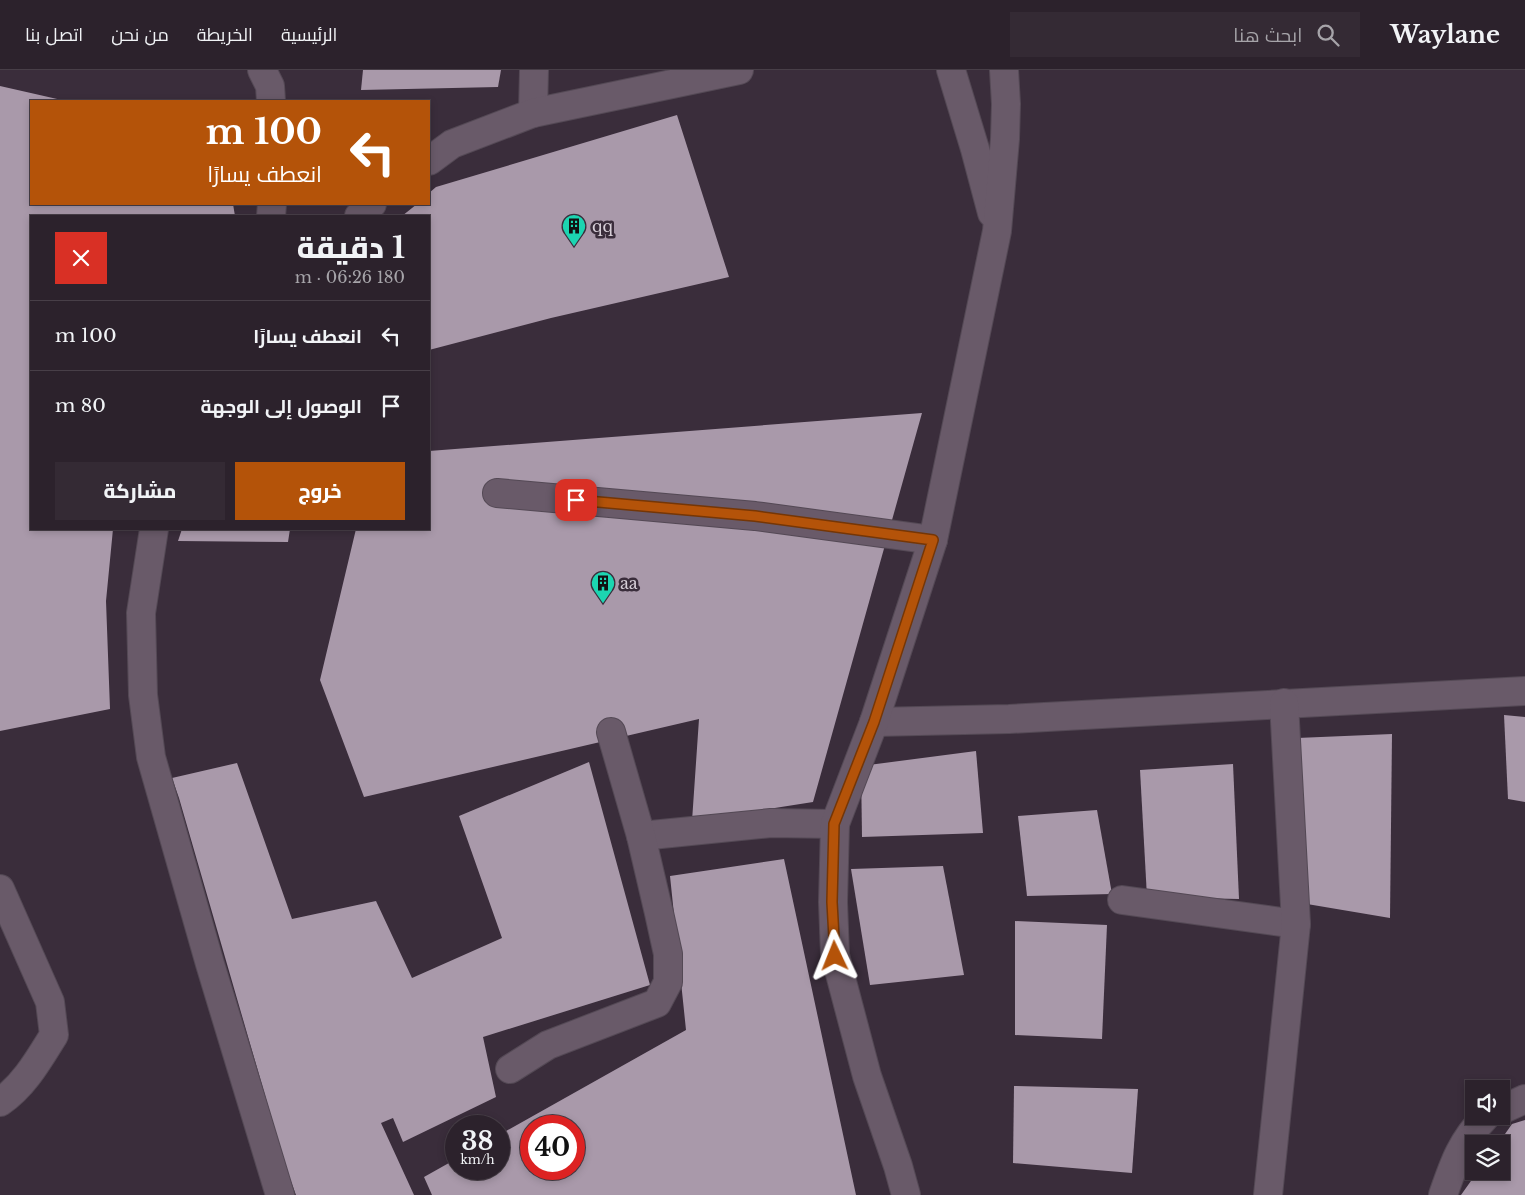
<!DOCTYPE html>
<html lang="ar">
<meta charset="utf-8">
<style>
body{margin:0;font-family:"Libre Baskerville",Cairo,serif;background:#342a34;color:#f1f3f6;direction:rtl;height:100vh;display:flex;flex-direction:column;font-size:19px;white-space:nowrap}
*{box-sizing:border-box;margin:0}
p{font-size:16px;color:#a6a4a9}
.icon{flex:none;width:28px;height:28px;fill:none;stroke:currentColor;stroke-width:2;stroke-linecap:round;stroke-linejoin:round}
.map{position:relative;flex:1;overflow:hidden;direction:ltr}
.drawer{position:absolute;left:30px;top:145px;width:400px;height:315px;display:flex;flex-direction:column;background:#2c222c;border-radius:0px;box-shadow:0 2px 8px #0003,0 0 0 1px #483f48;direction:rtl}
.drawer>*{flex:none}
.top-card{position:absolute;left:30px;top:30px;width:400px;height:105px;border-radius:0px;box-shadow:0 2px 8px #0003,0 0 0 1px #483f48;direction:rtl;background:#b45309;color:#fff;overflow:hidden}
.controls{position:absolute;left:1465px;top:1010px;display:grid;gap:10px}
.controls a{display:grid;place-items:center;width:45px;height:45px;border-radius:0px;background:#2c222c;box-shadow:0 2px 8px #0003,0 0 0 1px #483f48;font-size:25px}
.speed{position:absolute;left:445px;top:1045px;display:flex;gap:10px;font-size:25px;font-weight:700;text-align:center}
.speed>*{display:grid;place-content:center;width:65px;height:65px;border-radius:50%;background:#2c222c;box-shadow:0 2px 8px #0003,0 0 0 1px #483f48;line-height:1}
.speed small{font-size:12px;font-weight:400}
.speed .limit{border:8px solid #d22;background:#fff;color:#111}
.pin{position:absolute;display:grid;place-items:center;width:42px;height:42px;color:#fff;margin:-21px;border-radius:10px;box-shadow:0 2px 8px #0006}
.me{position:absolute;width:55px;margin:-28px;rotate:358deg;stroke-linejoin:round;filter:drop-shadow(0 0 4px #0008)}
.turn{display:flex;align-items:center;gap:18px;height:105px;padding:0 25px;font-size:22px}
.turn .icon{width:65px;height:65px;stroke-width:2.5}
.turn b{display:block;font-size:35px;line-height:42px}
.round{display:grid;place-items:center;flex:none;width:52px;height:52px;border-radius:0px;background:#342a34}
.summary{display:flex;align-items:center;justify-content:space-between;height:85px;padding:0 25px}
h1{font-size:30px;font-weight:800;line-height:38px}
.action{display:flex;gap:10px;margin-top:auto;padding:10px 25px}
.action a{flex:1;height:58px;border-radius:0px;background:#b45309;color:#fff;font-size:20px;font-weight:800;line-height:58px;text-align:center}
.action a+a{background:#342a34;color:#f1f3f6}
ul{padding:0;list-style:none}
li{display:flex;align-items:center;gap:15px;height:70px;padding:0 25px;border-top:1px solid #483f48}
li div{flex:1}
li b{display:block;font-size:19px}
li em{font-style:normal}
header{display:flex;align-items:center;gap:30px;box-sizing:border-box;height:70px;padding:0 25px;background:#2c222c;border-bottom:1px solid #483f48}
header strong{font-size:24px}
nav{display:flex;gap:28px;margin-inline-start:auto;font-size:18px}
.search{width:350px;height:45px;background:#342a34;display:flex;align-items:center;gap:12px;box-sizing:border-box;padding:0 18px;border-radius:0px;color:#a6a4a9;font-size:19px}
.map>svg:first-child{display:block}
</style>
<header>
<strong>Waylane</strong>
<div class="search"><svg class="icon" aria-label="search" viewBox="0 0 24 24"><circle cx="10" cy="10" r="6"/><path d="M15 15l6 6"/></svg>ابحث هنا</div>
<nav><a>الرئيسية</a><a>الخريطة</a><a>من نحن</a><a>اتصل بنا</a></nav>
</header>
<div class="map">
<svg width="1525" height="1125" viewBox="0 0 1525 1125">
<rect width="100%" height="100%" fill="#3a2d3b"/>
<g fill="#a999aa" fill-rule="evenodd">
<path d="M363,0H501L498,17L361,20Z"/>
<path d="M0,16L66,31H31V134H233L235,146H31V459H113L106,531L110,639L0,661Z"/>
<path d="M677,45L729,207L551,248L429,280V146H402L417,134H429V123L436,117Z"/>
<path d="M922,343L813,732L692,751L699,649L364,727L320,610L356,459H429V381Z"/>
<path d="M182,459H290L288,472L178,471Z"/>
<path d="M1504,645L1525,647V732L1508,729Z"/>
<path d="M1392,664L1390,848L1307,834L1297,668Z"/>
<path d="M976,681L983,763L862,767L861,696Z"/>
<path d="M589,692L650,915L483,967L496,1027L403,1072L393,1048L381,1053L414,1125H296L286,1098L179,728L172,708L237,693L292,849L376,831L412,908L502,868L459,746Z"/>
<path d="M1233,694L1239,829L1147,827L1140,700Z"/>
<path d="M1097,740L1112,824L1027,826L1018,746Z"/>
<path d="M784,789L856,1125H432L424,1107L456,1089V1099H499V1065L686,960L670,806ZM531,1056H574V1099H531Z"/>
<path d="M943,796L964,905L870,915L851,799Z"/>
<path d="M1015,851L1107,855L1102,969L1015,965Z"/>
<path d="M1014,1016L1138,1019L1132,1103L1013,1093Z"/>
<path d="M1525,1050V1125H1461L1478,1101H1501V1074H1498L1512,1054Z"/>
</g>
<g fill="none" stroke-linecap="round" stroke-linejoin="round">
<g stroke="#544955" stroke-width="30">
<g id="minor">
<path d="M262,0L270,16L271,31"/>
<path d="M533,43L534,0"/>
<path d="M271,146L272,134"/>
<path d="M497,423L755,446L933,470"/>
<path d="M874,652L1009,649L1525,621"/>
<path d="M641,766L771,753L835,754"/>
<path d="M0,819L50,932L54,965C39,989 24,1016 0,1032"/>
<path d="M1122,830L1296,854"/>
<path d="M510,999L548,975L657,933L668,912V884L659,843L641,766L611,662"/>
<path d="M1501,1040L1525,1029"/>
<path d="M1268,1125L1296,854L1284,633"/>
<path d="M1443,1125C1454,1093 1461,1072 1486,1046"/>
</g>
</g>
<g stroke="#544955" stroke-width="30">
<g id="tertiary">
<path d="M951,0L975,79L992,143"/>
<path d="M429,91L452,74L533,43L739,0"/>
<path d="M359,146L372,134"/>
<path d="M154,459L141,543L143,625L151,687L210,894L280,1125"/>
<path d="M906,1125L898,1096L867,1006L835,885L833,832L835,754L874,652L933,470L997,161L1005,69L1006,34L1004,0"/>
</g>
</g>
<use href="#minor" stroke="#695a69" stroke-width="28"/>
<use href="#tertiary" stroke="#695a69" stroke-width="28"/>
</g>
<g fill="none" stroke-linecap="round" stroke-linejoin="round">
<g stroke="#753606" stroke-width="12">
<path id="route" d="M576,430L755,446L933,470L874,652L834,754L832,832L835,886"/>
</g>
<use href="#route" stroke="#b45309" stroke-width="9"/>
</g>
<defs>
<g id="building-pin" transform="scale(1.25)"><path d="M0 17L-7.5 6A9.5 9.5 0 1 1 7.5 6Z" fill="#1cd5b1" stroke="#3a2d3b"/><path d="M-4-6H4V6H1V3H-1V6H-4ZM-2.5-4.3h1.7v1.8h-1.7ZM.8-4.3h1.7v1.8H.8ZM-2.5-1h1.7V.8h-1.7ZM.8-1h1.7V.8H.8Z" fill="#111"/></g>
</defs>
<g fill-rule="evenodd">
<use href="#building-pin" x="574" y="156"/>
<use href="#building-pin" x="603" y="513"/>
</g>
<g text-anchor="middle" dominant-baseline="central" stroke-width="5" stroke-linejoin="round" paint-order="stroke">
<g font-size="16" fill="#d7cfd8" stroke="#3a2d3b" text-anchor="start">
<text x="592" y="156">qq</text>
<text x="620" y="513">aa</text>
</g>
</g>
</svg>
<div class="controls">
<a><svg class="icon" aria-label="sound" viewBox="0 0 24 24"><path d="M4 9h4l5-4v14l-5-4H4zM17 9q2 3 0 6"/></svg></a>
<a><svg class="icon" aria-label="layers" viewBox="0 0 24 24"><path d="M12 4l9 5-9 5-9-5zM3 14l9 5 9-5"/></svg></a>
</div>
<div class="speed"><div>38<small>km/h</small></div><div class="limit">40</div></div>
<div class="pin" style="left:576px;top:430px;background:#d93025"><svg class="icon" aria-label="arrive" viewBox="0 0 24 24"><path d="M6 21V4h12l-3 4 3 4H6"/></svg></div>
<svg class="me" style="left:835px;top:886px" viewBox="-20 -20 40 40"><path d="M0-17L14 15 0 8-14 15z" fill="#b45309" stroke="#fff" stroke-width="4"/></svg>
<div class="top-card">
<div class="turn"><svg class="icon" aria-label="left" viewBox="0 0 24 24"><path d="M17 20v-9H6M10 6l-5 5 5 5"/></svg><div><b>100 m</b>انعطف يسارًا</div></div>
</div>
<section class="drawer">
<div class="summary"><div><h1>1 دقيقة</h1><p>180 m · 06:26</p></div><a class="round" style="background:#d93025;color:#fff"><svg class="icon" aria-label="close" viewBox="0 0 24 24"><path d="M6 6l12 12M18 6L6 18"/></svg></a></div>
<ul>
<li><svg class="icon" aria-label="left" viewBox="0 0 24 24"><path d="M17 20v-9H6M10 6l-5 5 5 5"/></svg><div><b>انعطف يسارًا</b></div><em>100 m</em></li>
<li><svg class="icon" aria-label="arrive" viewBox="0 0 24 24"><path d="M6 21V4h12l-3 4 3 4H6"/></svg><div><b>الوصول إلى الوجهة</b></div><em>80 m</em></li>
</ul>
<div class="action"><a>خروج</a><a>مشاركة</a></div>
</section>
</div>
